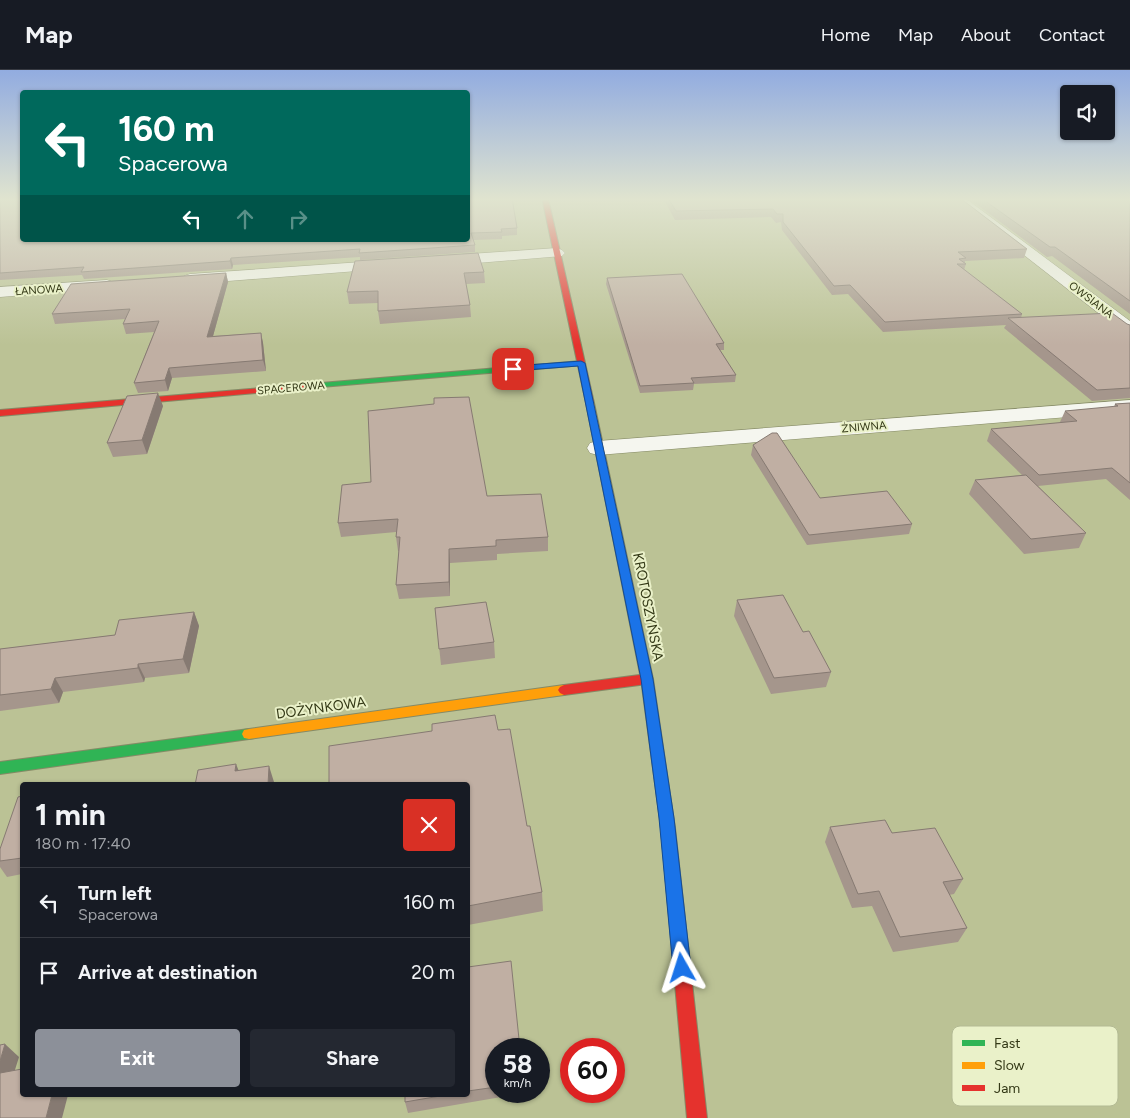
<!DOCTYPE html>
<meta charset="utf-8">
<style>
body{margin:0;font-family:Figtree,sans-serif;background:#242831;color:#f1f3f6;height:100vh;display:flex;flex-direction:column;font-size:19px;white-space:nowrap}
*{box-sizing:border-box;margin:0}
p{font-size:16px;color:#9ea1a6}
.icon{flex:none;width:28px;height:28px;fill:none;stroke:currentColor;stroke-width:2;stroke-linecap:round;stroke-linejoin:round}
.map{position:relative;flex:1;overflow:hidden}
.details{position:absolute;left:20px;top:712px;width:450px;height:315px;display:flex;flex-direction:column;background:#171b24;border-radius:5px;box-shadow:0 1px 4px #0004}
.details>*{flex:none}
.banner{position:absolute;left:20px;top:20px;width:450px;height:152px;border-radius:5px;box-shadow:0 1px 4px #0004;background:#00695c;color:#fff;overflow:hidden}
.tools{position:absolute;left:1060px;top:15px;display:grid;gap:10px}
.tools a{display:grid;place-items:center;width:55px;height:55px;border-radius:5px;background:#171b24;box-shadow:0 1px 4px #0004;font-size:25px}
.speed{position:absolute;left:485px;top:968px;display:flex;gap:10px;font-size:25px;font-weight:700;text-align:center}
.speed>*{display:grid;place-content:center;width:65px;height:65px;border-radius:50%;background:#171b24;box-shadow:0 1px 4px #0004;line-height:1}
.speed small{font-size:12px;font-weight:400}
.speed .limit{border:8px solid #d22;background:#fff;color:#111}
.pin{position:absolute;display:grid;place-items:center;width:42px;height:42px;color:#fff;margin:-21px;border-radius:10px;box-shadow:0 2px 8px #0006}
.me{position:absolute;width:55px;margin:-28px;rotate:354deg;stroke-linejoin:round;filter:drop-shadow(0 0 4px #0008)}
.turn{display:flex;align-items:center;gap:18px;height:105px;padding:0 15px;font-size:22px}
.turn .icon{width:65px;height:65px;stroke-width:2.5}
.turn b{display:block;font-size:35px;line-height:42px}
.lanes{display:flex;align-items:center;height:48px;padding:0 15px;background:#0003;justify-content:center;gap:25px;direction:ltr}
.lanes .off{opacity:.35}
.round{display:grid;place-items:center;flex:none;width:52px;height:52px;border-radius:5px;background:#242831}
.overview{display:flex;align-items:center;justify-content:space-between;height:85px;padding:0 15px}
h1{font-size:30px;font-weight:700;line-height:38px}
.button{display:flex;gap:10px;margin-top:auto;padding:10px 15px}
.button a{flex:1;height:58px;border-radius:5px;background:#8c9099;color:#fff;font-size:20px;font-weight:700;line-height:58px;text-align:center}
.button a+a{background:#242831;color:#f1f3f6}
ul{padding:0;list-style:none}
li{display:flex;align-items:center;gap:15px;height:70px;padding:0 15px;border-top:1px solid #363941}
li div{flex:1}
li b{display:block;font-size:19px}
li em{font-style:normal}
header{display:flex;align-items:center;gap:30px;box-sizing:border-box;height:70px;padding:0 25px;background:#171b24;border-bottom:1px solid #363941}
header strong{font-size:24px}
nav{display:flex;gap:28px;margin-inline-start:auto;font-size:18px}
.map>svg:first-child{display:block}
</style>
<header>
<strong>Map</strong>
<nav><a>Home</a><a>Map</a><a>About</a><a>Contact</a></nav>
</header>
<div class="map">
<svg width="1130" height="1048" viewBox="0 0 1130 1048">
<rect width="100%" height="100%" fill="#bbc295"/>
<g fill="none" stroke-linecap="round" stroke-linejoin="round">
<g stroke="#858a66" stroke-width="1">
<g id="street">
<path d="M951,128H965L1130,251V264L1124,263Z"/>
<path d="M557,178L562,180L565,183L562,186L441,196L436,194L433,191L436,188L441,186Z"/>
<path d="M391,190L396,192L399,195L396,198L190,214L184,212L182,209L184,206L190,204Z"/>
<path d="M107,210L113,212L115,215L113,218L0,227V217Z"/>
<path d="M1130,330V342L598,385L590,383L587,378L590,373L598,371Z"/>
</g>
</g>
<g stroke="#858a66" stroke-width="2">
<g id="fast">
<path d="M581,291H584V295L309,318L305,316L309,314Z"/>
<path d="M249,659L254,660L256,664L254,668L249,669L0,704V692Z"/>
</g>
</g>
<g stroke="#858a66" stroke-width="2">
<g id="slow">
<path d="M590,330L594,333L653,609L675,758L673,762L668,764L663,762L661,758L641,609L586,333Z"/>
<path d="M564,615L568,617L570,620L568,623L564,625L249,669L244,668L242,664L244,660L249,659Z"/>
</g>
</g>
<g stroke="#858a66" stroke-width="2">
<g id="jam">
<path d="M542,128H548L594,333L590,336L586,333Z"/>
<path d="M309,314L313,316L312,318L0,346V340Z"/>
<path d="M647,604L651,606L653,609L651,612L647,614L564,625L560,623L558,620L560,617L564,615Z"/>
<path d="M668,752L673,754L675,758L707,1048H687L661,758L663,754Z"/>
</g>
</g>
<use href="#street" fill="#f5f6ef" fill-rule="evenodd"/>
<use href="#fast" fill="#30b455" fill-rule="evenodd"/>
<use href="#slow" fill="#ff9f0a" fill-rule="evenodd"/>
<use href="#jam" fill="#e5322d" fill-rule="evenodd"/>
</g>
<g fill="#a5968c">
<path d="M0,128H468L517,158V165L502,166V169L473,170L475,175V182L360,190V187L233,195L232,199L84,209L82,205L0,210Z"/>
<path d="M663,128H960L1027,179L1024,188L965,191V193L966,194L964,200L1022,244L1021,248L1130,255V328L1092,331L1004,258L1006,255L883,262L848,224L832,225L782,160L781,152L776,153L771,147L675,150Z"/>
<path d="M968,128H1130V244L1052,186L1047,187Z"/>
<path d="M355,191L484,202L485,213L466,214L470,235L471,247L380,254L378,241V233L349,234L347,222Z"/>
<path d="M226,203L228,212L213,266L261,263L263,273L266,301L172,308L168,321L138,323L134,313L154,262L126,264L123,254L125,249L55,254L52,244Z"/>
<path d="M607,208L724,273V280H720L736,305L735,312L694,314L693,320L640,323L606,214Z"/>
<path d="M1130,333V430L1106,409L1038,416L1086,463L1079,478L1024,484L969,424L975,410L1022,405L987,371L991,359L1061,353L1060,352L1065,341L1114,337L1115,334Z"/>
<path d="M163,336L147,384L113,387L107,373Z"/>
<path d="M753,375L820,428L912,454L909,464L807,475L751,385Z"/>
<path d="M371,412L487,426L548,467V481L497,484V490L450,493V526L399,529L396,515L399,481H398L396,467V462L341,467L338,453Z"/>
<path d="M737,530L831,602L826,617L771,624L734,546Z"/>
<path d="M435,538L494,572L495,588L441,595Z"/>
<path d="M194,542L199,556L189,603L145,608L144,612L63,622L59,633L0,641V579L115,565Z"/>
<path d="M498,660L527,756L542,822L543,841L468,855V715Z"/>
<path d="M22,726V804L7,807L0,797V791Z"/>
<path d="M830,757L963,809L954,824L949,825L967,858L958,872L893,882L872,836L852,838L825,772Z"/>
<path d="M468,897L496,979V1021H525V1023L408,1043L405,1032V1025H468Z"/>
</g>
<g fill="#867a72">
<path d="M231,188L233,195L232,199L230,191Z"/>
<path d="M226,203L228,212L210,277L207,267Z"/>
<path d="M261,263L263,273L266,301L263,290Z"/>
<path d="M169,298L172,308L168,321L165,310Z"/>
<path d="M158,323L163,336L147,384L142,370Z"/>
<path d="M449,479L450,493V526L449,512Z"/>
<path d="M194,542L199,556L189,603L183,589Z"/>
<path d="M138,594L145,608L144,612L138,598Z"/>
<path d="M55,608L63,622L59,633L51,619Z"/>
<path d="M236,694L242,709L235,701Z"/>
<path d="M269,696L274,712V715H268Z"/>
<path d="M5,974L19,987L10,1016L0,1007V991Z"/>
<path d="M52,1025H68L62,1048H46Z"/>
</g>
<g fill="#c0afa3" stroke="#867a72">
<path d="M0,128H22V170H468V128H512L517,158L501,159L502,162L471,163L475,175L359,183L360,179L231,188L230,191L81,202L84,197L0,203Z"/>
<path d="M668,128H960L1027,179L958,182L966,188L959,189L966,194H957L1022,244L885,252L850,215L834,216L783,152V144H777L773,139L676,141Z"/>
<path d="M981,128H1130V231L1055,177H1050Z"/>
<path d="M478,183L484,202L464,203L470,235L378,241V221L347,222L355,191Z"/>
<path d="M226,203L207,267L261,263L263,290L169,298L165,310L134,313L159,251L123,254L130,239L52,244L71,214Z"/>
<path d="M682,204L724,273L716,274L736,305L691,308L694,313L640,316L607,208Z"/>
<path d="M1112,243L1127,254L1130,255V318L1097,320L1008,248Z"/>
<path d="M158,323L142,370L107,373L127,326Z"/>
<path d="M469,327L487,426L541,424L548,467L496,470V476L449,479V512L396,515L400,467H396L398,449L338,453L342,415L371,412L368,341L434,334V328Z"/>
<path d="M1130,333V413L1112,398L1039,405L991,359L1077,351L1065,341L1118,336L1115,334Z"/>
<path d="M772,363H777L820,428L887,421L912,454L809,465L753,375Z"/>
<path d="M1026,405L1086,463L1031,469L975,410Z"/>
<path d="M783,525L803,562L809,561L831,602L774,608L737,530Z"/>
<path d="M486,532L494,572L439,579L435,538Z"/>
<path d="M194,542L183,589L138,594V598L55,608L51,619L0,625V579L115,565L119,550Z"/>
<path d="M495,645L498,660L510,659L527,756H530L542,822L468,836V715H329V676L432,661V654Z"/>
<path d="M236,694L235,701L269,696L268,715H195L198,700Z"/>
<path d="M22,726V788L0,791V779L18,727Z"/>
<path d="M885,750L892,763L935,758L963,809L943,812L967,858L900,867L879,821L858,824L830,757Z"/>
<path d="M511,891L520,979H496V1017L468,1021V897Z"/>
<path d="M5,974L0,991V975Z"/>
<path d="M22,999V1025H52L46,1048H0V1003Z"/>
<path d="M405,1025H446L405,1032Z"/>
</g>
<linearGradient id="sky" x2="0" y2="1"><stop stop-color="#92ace0"/><stop offset="0.47" stop-color="#e0e4cf"/><stop offset="1" stop-color="#e0e4cf" stop-opacity="0"/></linearGradient>
<rect width="1130" height="275" fill="url(#sky)"/>
<path fill="#1a73e8" stroke="#114b97" d="M581,291L585,293L653,609L674,748L691,898L688,904L682,906L676,904L673,898L659,748L641,609L578,296L513,301L509,299L513,296Z"/>
<g text-anchor="middle" dominant-baseline="central" stroke-width="4" stroke-linejoin="round" paint-order="stroke">
<g font-size="11" fill="#333816" stroke="#eaf1c9">
<text transform="translate(39 220) rotate(-4)">ŁANOWA</text>
<text transform="translate(1091 230) rotate(37)">OWSIANA</text>
<text transform="translate(291 318) rotate(-5)">SPACEROWA</text>
<text transform="translate(864 357) rotate(-5)">ŻNIWNA</text>
</g>
<g font-size="14" fill="#333816" stroke="#eaf1c9">
<text transform="translate(648 537) rotate(79)">KROTOSZYŃSKA</text>
<text transform="translate(321 638) rotate(-8)">DOŻYNKOWA</text>
</g>
</g>
<rect x="952" y="956" width="166" height="80" rx="8" fill="#eaf1c9" stroke="#b3ba93" stroke-width="1"/>
<rect x="962" y="970" width="23" height="6" fill="#30b455"/>
<rect x="962" y="992" width="23" height="7" fill="#ff9f0a"/>
<rect x="962" y="1015" width="23" height="6" fill="#e5322d"/>
<g font-size="14" fill="#333816">
<text x="994" y="978">Fast</text>
<text x="994" y="1000">Slow</text>
<text x="994" y="1023">Jam</text>
</g>
</svg>
<div class="tools">
<a><svg class="icon" aria-label="sound" viewBox="0 0 24 24"><path d="M4 9h4l5-4v14l-5-4H4zM17 9q2 3 0 6"/></svg></a>
</div>
<div class="speed"><div>58<small>km/h</small></div><div class="limit">60</div></div>
<div class="pin" style="left:513px;top:299px;background:#d93025"><svg class="icon" aria-label="arrive" viewBox="0 0 24 24"><path d="M6 21V4h12l-3 4 3 4H6"/></svg></div>
<svg class="me" style="left:682px;top:898px" viewBox="-20 -20 40 40"><path d="M0-17L14 15 0 8-14 15z" fill="#1a73e8" stroke="#fff" stroke-width="4"/></svg>
<div class="banner">
<div class="turn"><svg class="icon" aria-label="left" viewBox="0 0 24 24"><path d="M17 20v-9H6M10 6l-5 5 5 5"/></svg><div><b>160 m</b>Spacerowa</div></div>
<div class="lanes"><svg class="icon" aria-label="left" viewBox="0 0 24 24"><path d="M17 20v-9H6M10 6l-5 5 5 5"/></svg><svg class="icon off" aria-label="ahead" viewBox="0 0 24 24"><path d="M12 20V5M6 11l6-6 6 6"/></svg><svg class="icon off" aria-label="right" viewBox="0 0 24 24"><path d="M7 20v-9h11M14 6l5 5-5 5"/></svg></div>
</div>
<section class="details">
<div class="overview"><div><h1>1 min</h1><p>180 m · 17:40</p></div><a class="round" style="background:#d93025;color:#fff"><svg class="icon" aria-label="close" viewBox="0 0 24 24"><path d="M6 6l12 12M18 6L6 18"/></svg></a></div>
<ul>
<li><svg class="icon" aria-label="left" viewBox="0 0 24 24"><path d="M17 20v-9H6M10 6l-5 5 5 5"/></svg><div><b>Turn left</b><p>Spacerowa</p></div><em>160 m</em></li>
<li><svg class="icon" aria-label="arrive" viewBox="0 0 24 24"><path d="M6 21V4h12l-3 4 3 4H6"/></svg><div><b>Arrive at destination</b></div><em>20 m</em></li>
</ul>
<div class="button"><a>Exit</a><a>Share</a></div>
</section>
</div>
